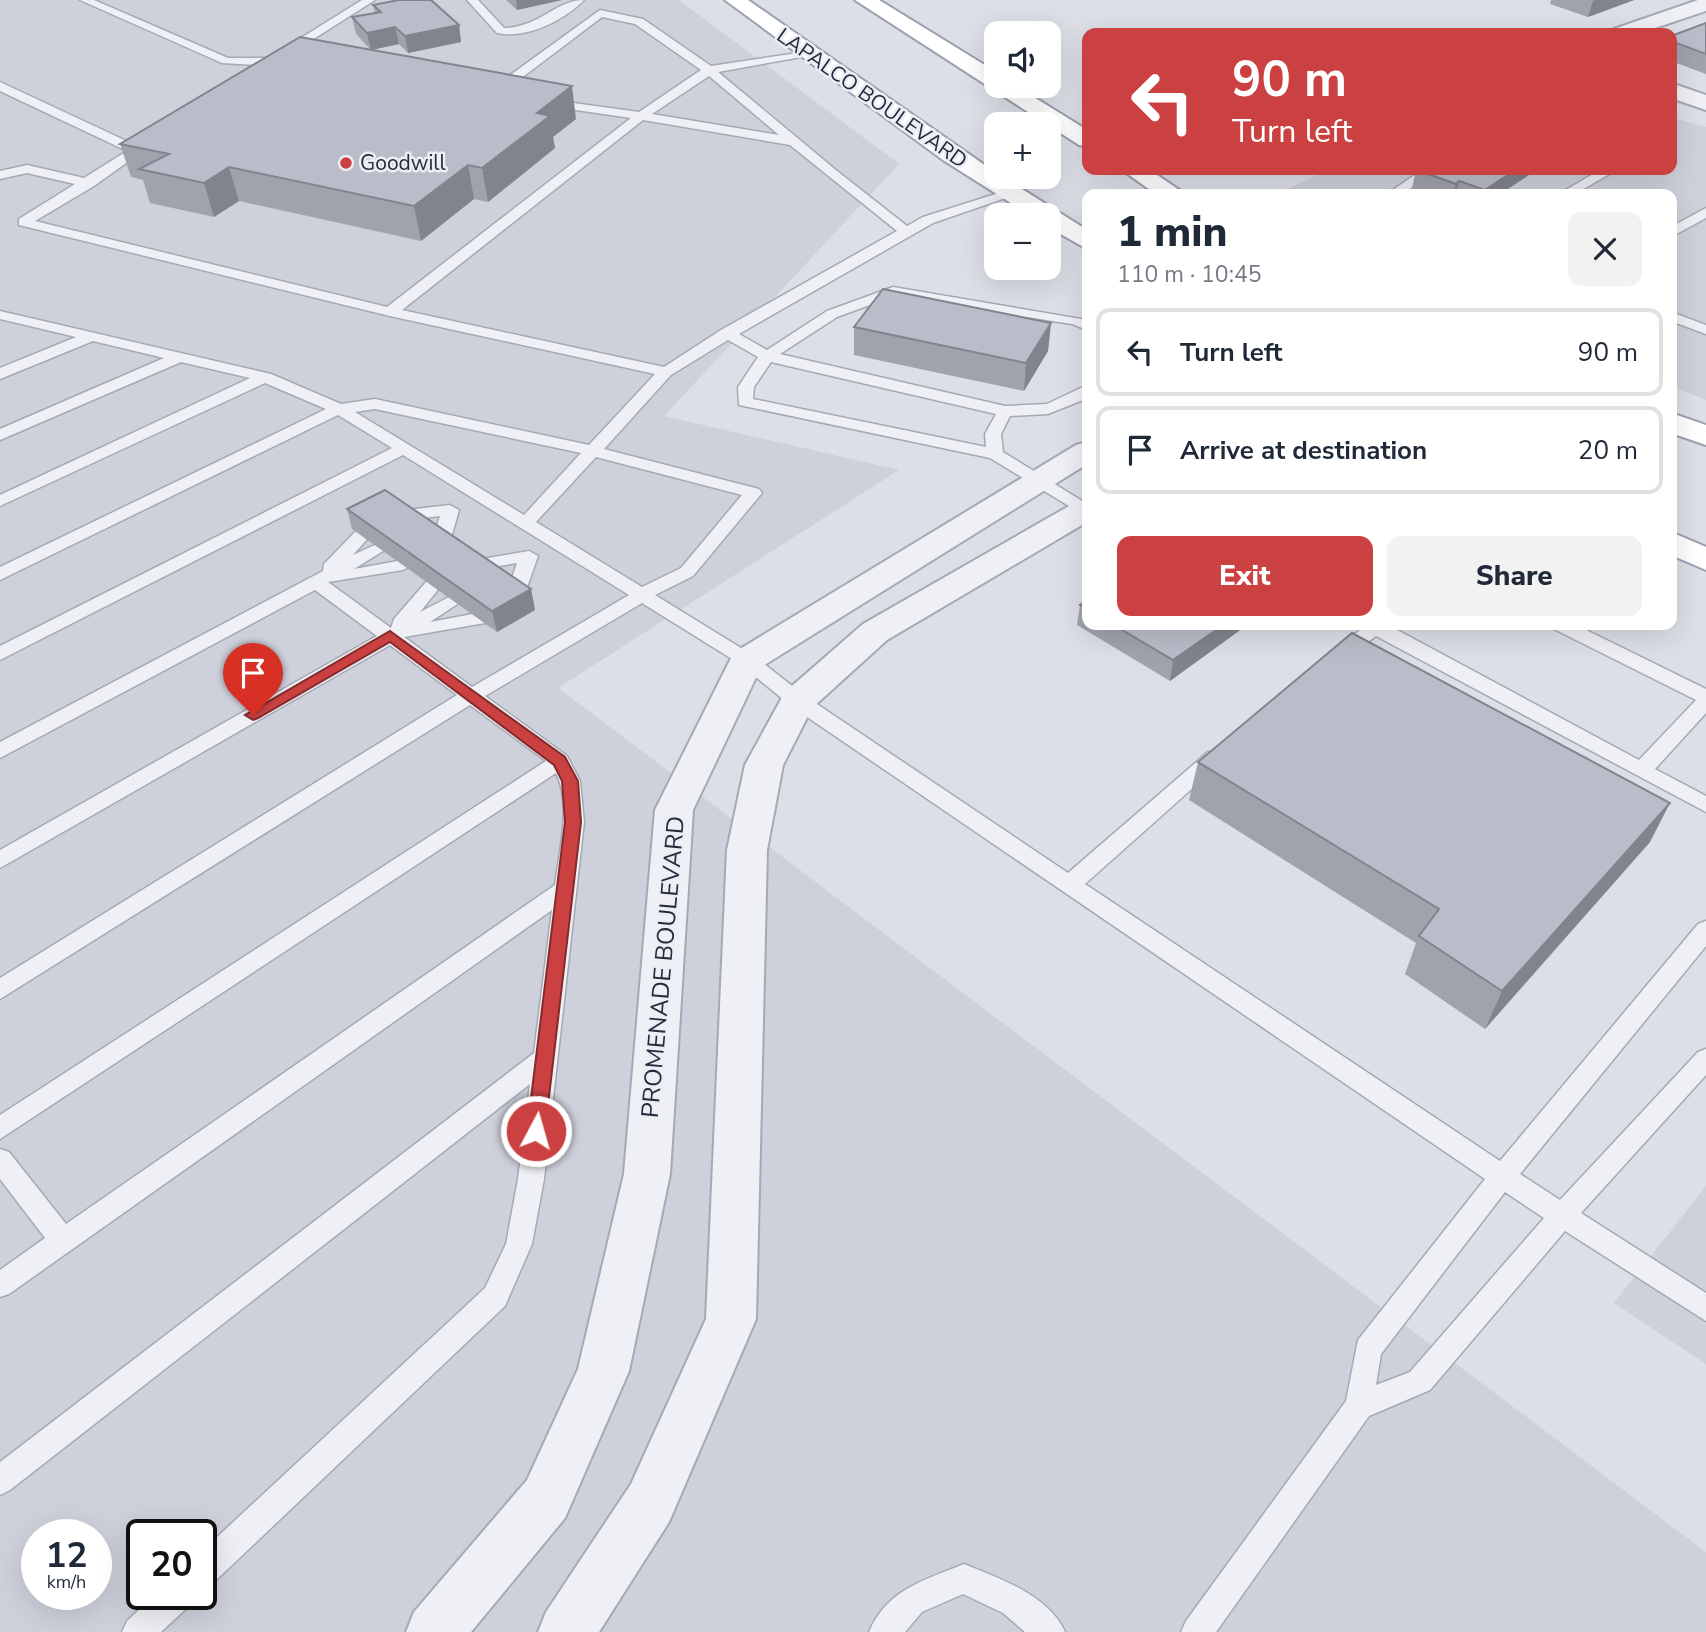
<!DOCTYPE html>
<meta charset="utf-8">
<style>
body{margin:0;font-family:"Nunito Sans",sans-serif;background:#f2f2f3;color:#1f2937;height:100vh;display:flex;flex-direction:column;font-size:26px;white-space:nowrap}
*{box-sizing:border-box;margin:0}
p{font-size:23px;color:#747a83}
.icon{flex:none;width:38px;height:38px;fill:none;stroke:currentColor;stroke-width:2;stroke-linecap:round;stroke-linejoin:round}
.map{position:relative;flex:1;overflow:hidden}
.details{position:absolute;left:1082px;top:189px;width:595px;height:441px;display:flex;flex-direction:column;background:#fff;border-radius:14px;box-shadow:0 7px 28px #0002}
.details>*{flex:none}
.banner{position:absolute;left:1082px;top:28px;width:595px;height:147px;border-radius:14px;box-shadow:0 7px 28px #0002;background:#cb4142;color:#fff;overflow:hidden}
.controls{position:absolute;left:984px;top:21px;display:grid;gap:14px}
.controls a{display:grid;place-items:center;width:77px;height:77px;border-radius:14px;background:#fff;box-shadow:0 7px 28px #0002;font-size:35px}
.speed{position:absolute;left:21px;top:1519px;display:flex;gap:14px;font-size:35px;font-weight:700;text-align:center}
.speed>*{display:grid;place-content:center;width:91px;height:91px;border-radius:50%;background:#fff;box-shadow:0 7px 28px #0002;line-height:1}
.speed small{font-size:18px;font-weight:400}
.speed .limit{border:4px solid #111;border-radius:10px;background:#fff;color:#111}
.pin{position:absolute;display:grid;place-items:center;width:60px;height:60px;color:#fff;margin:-72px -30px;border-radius:50% 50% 50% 0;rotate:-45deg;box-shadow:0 0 7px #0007}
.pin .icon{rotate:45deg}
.me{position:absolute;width:77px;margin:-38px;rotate:6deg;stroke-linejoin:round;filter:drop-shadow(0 0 5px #0008)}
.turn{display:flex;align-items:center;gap:24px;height:147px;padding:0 35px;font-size:32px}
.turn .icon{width:91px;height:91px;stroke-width:2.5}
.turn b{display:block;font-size:49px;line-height:60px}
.round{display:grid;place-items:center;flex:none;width:74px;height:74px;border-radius:14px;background:#f2f2f3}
.overview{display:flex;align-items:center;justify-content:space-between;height:119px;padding:0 35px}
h1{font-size:42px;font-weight:800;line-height:52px}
.action{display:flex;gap:14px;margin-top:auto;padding:14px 35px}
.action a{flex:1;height:80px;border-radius:14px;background:#cb4142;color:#fff;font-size:28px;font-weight:800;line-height:80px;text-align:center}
.action a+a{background:#f2f2f3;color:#1f2937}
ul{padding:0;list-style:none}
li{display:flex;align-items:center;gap:21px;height:88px;margin:0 14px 10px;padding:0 21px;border:4px solid #e0e1e3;border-radius:14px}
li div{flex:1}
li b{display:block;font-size:26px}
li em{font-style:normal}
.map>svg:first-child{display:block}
</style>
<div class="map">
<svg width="1706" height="1632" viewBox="0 0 1706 1632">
<rect width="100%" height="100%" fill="#dcdfe6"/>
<g fill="#ced1db" fill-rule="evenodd">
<path d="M0,0H679L899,164L664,416L899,470L558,688L1706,1552V1632H0ZM37,1535H96V1594H37ZM142,1535H201V1594H142Z"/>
<path d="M1671,117L1706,127V400L1671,386V194H1277L1327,170H1671Z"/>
<path d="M1706,1186V1364L1614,1303Z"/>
</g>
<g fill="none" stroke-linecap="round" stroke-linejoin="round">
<g stroke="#a5a9b3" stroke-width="3">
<g id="service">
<path d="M80,0H94L228,58H269L362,0H375L271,66L222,63Z"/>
<path d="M467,0H478L504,28C538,28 556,0 584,0C563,21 527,39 497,33Z"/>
<path d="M600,10L643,19L711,66L811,51V55L807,56L718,72L837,171L907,226L923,217L1008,190L1020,193L933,223L739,334L767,350L827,311L893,287L1087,320V330L1072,324L894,296L837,317L780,354L1005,406L1047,404L1087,385V398L1083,400L1048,414L1010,416L1001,434L1003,452L1087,504V517L990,458L739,405L738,387L758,357L728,340L671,375L604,449L759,489L762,493L693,576L655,595L754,656L805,696L1068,873L1208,752H1222L1225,757L1222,762L1085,884L1500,1161L1698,924L1706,921V946L1520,1174L1560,1200L1698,1052L1706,1049V1075L1581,1213L1706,1293V1321L1565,1231L1430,1390L1369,1416L1216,1632H1181L1186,1621L1346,1401L1358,1340L1485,1179L791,706L740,664L642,603L485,696L567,756L580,781L584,822L544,1179L532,1244L505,1306L212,1584L201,1588V1552L485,1288L506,1244L518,1179L530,1084L10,1490L0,1495V1462L534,1053L552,910L9,1294L0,1297V1270L45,1238L0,1179V1149L9,1152L66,1224L555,885C559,852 572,805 556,773L0,1139V1115L546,761L470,705L0,999V978L457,695L390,645L0,868V850L377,636L315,590L0,758V742L323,571L324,564L355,532L361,531L370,536L353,555L379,543L388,548L354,569L403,560L412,565L403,570L328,582L391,628L394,619L426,582L432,580L441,586L420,612L453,595L462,601L430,622L478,613L485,615L487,619L485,623L404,637L472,687L629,595L403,455L0,660V646L392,448L338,415L0,580V567L326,409L265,383L0,506V495L250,378L181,362L0,440V429L164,358L93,341L0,379V368L76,337L0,319V311L271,374L341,404L375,399L589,445L655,374L390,316L19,225V219L75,184L27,173L0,179V171L27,165L84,178L127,151L0,91V82L135,145L148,139L154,143L94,186L35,221L387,307L631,118L548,106L542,102L544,99L639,112L701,70L635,24L602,17L499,95H491V89ZM709,76L779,135L652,114ZM643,120L790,145L897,231L721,330L664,367L402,310ZM771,362L996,414L985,434L986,447L753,399L754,387ZM375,409L581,453L524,515L355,412ZM596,457L742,495L681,568L642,587L536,522ZM1505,1192L1544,1218L1410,1372L1376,1385L1381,1354Z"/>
<path d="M1422,170H1437L1402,194H1387Z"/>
<path d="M1600,170H1616L1575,194H1559Z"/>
<path d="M1706,208V218L1671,237V227Z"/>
<path d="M1671,312L1706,325V334L1671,321Z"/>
<path d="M450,505L459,510L449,545L440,550L431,545L440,516L398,521L389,516L398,511Z"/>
<path d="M529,551L538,556L524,596L515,602L506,596L517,563L470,571L461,566L470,561Z"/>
<path d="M1367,625H1388L1639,760L1696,700L1554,629L1552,625H1576L1706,689V713L1655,769L1706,796V812L1376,636L1347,658H1333L1331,654L1333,650Z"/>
<path d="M964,1564C998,1578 1049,1595 1065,1632H1025L1003,1613L963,1594L922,1612L905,1632H869C887,1589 925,1580 964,1564Z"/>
<path d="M156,1594H194L190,1605L161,1632H122L127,1621Z"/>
</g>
</g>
<g stroke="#a5a9b3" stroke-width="4">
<g id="minor">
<path d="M1698,0H1706V11L1640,33H1611L1614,29Z"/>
<path d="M1671,83L1706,95V110L1671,98Z"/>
<path d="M1087,442V464L761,667L693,810L670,1174L629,1371L565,1518L471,1632H406L414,1612L527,1480L578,1369L624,1174L655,810L730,660L735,652L1076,445Z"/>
<path d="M1087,500V522L887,640L812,708L783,765L767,850L756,1319L669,1522L599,1632H538L546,1612L631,1484L706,1319L727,850L745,765L785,692L863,624L1076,502Z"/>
</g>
</g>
<g stroke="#9ca1b2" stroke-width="4">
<g id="primary">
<path d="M725,0H748L996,173V177H1003L1087,230V249L1048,227V215H1030L943,160Z"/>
<path d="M855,0H879L996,72V86H1016L1087,130V147L1079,145Z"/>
<path d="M1122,170H1150L1185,194H1156Z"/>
<path d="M1671,413L1706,425V445L1671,433Z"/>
<path d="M1671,532L1706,547V570L1671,555Z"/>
</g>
</g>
<use href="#service" fill="#eff0f5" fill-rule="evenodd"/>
<use href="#minor" fill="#eff0f5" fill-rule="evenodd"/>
<use href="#primary" fill="#fff" fill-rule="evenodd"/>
</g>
<g fill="#a0a3ad">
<path d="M506,0H562L517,10Z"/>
<path d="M1551,0H1634L1588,17L1550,4Z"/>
<path d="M373,5L459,25L461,42L408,53L399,44L372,50L576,119L553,137L555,148L488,202L474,199L421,241L239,201L214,217L150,203L143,180L131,177L120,144L370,49L356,34L352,17L375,13Z"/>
<path d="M1706,23V74L1671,61V36Z"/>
<path d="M1416,170H1531L1529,175L1500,194H1429L1412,188Z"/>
<path d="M1051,323L1048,351L1024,391L854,355V327Z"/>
<path d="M347,509L531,589L535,610L497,632L352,529Z"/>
<path d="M1087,600V625H1247L1170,681L1077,625L1080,605Z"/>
<path d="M1198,762L1650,842L1485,1029L1405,974L1416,943L1189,800Z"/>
</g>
<g fill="#82848d">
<path d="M516,0H562L517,10Z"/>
<path d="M1595,0H1634L1588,17L1593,1Z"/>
<path d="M459,25L461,42L408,53L405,36Z"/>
<path d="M395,27L399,44L371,50L367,33Z"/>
<path d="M572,86L576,119L553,137L555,148L488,202L482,168L537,113Z"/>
<path d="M468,165L474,199L421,241L414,206Z"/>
<path d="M229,167L239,201L214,217L204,183Z"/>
<path d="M1515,170H1531L1529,175L1500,194H1483L1485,190Z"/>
<path d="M1459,181L1456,194H1453L1456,184Z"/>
<path d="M1051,323L1048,351L1024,391L1026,363Z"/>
<path d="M531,589L535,610L497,632L492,611Z"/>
<path d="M1223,625H1247L1170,681L1173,660Z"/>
<path d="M1670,803L1650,842L1485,1029L1502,991Z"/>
</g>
<g fill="#babdc9" stroke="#82848d" stroke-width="2">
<path d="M399,0H431L459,25L405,36L395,27L367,33L352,17L381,12L373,5Z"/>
<path d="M1706,23V54L1671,41V36Z"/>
<path d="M300,37L572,86L537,113L550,116L482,168L468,165L414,206L229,167L204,183L139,169L169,154L120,144Z"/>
<path d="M1417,170H1515L1485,190L1459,181L1456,184Z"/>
<path d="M883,289L1051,323L1026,363L854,327Z"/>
<path d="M385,490L531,589L492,611L347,509Z"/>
<path d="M1087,600V609L1080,605Z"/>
<path d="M1114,625H1223L1173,660Z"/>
<path d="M1352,633L1670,803L1502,991L1419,936L1439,909L1198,762Z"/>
</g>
<path fill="#cb4142" stroke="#842a2b" stroke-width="2" d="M390,631L565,757L578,781L581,822L545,1131L543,1137H529L527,1131L565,822L562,781L554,765L390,642L258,718L253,720L245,715Z"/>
<circle fill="#cb4142" stroke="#ebeef4" stroke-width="2.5" cx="346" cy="163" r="7"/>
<g text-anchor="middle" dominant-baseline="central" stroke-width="5" stroke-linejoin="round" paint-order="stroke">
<g font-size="21" fill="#262b3c" stroke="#ebeef4">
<text transform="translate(872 98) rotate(35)">LAPALCO BOULEVARD</text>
</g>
<g font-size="21" fill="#262b3c" stroke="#ebeef4" text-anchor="start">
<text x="360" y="163">Goodwill</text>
</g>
<g font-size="24" fill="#262b3c" stroke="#ebeef4">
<text transform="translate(663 967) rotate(-85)">PROMENADE BOULEVARD</text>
</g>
</g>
</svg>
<div class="controls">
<a><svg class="icon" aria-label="sound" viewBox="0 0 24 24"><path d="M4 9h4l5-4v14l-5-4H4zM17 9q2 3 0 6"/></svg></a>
<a>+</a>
<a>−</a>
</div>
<div class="speed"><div>12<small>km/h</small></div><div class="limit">20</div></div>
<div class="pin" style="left:253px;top:715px;background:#d93025"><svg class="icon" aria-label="arrive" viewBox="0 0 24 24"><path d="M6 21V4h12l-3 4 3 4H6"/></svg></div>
<svg class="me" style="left:536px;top:1131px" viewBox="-20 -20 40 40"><circle r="17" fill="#cb4142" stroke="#fff" stroke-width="3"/><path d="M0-11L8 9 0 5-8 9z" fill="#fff"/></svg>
<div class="banner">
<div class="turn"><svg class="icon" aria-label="left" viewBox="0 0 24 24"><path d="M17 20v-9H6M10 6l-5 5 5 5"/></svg><div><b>90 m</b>Turn left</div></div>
</div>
<section class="details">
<div class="overview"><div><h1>1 min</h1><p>110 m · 10:45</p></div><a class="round"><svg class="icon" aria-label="close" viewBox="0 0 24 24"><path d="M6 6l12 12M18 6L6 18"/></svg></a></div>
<ul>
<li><svg class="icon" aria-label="left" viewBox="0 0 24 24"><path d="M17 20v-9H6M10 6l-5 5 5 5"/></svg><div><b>Turn left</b></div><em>90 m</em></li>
<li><svg class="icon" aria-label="arrive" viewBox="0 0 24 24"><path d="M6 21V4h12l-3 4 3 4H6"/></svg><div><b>Arrive at destination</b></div><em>20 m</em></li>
</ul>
<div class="action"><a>Exit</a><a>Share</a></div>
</section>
</div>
